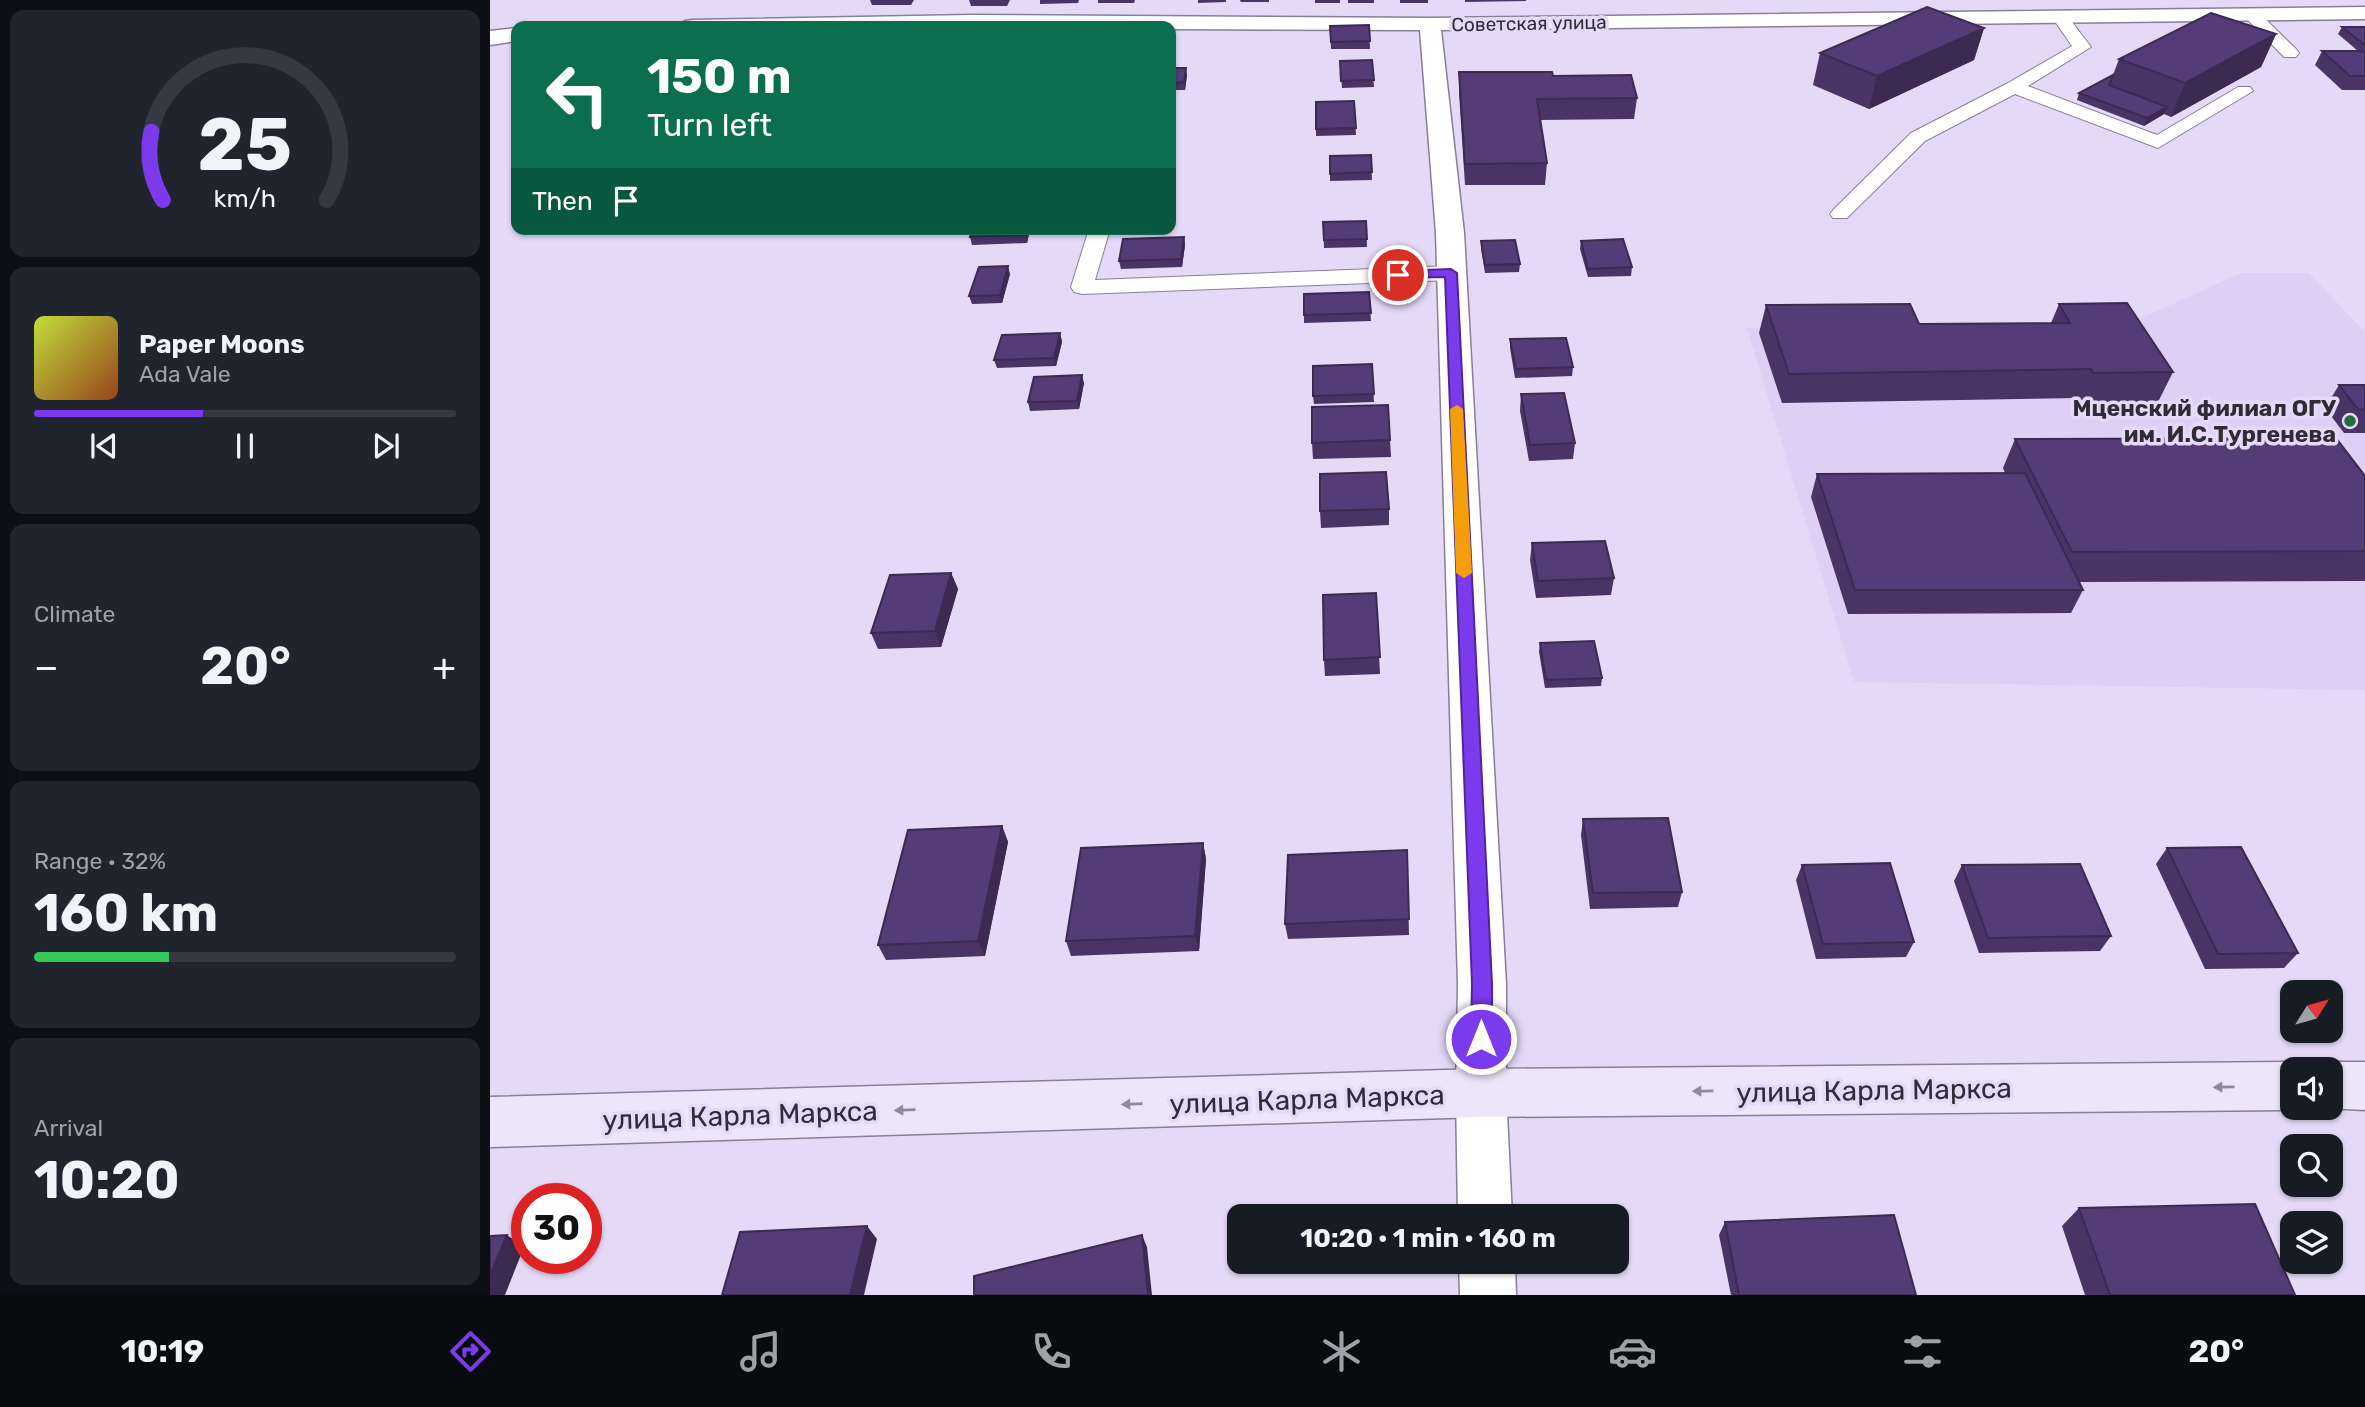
<!DOCTYPE html>
<html lang="en">
<head>
<meta charset="utf-8">
<style>
	:root { --surface:#171b24; --page:#20242c; --text:#f1f3f6; --muted:#9ea1a6; --line:#363941; --accent:#7c3aed }
	body { margin:0; font-family:Rubik,sans-serif; background:var(--page); color:var(--text); height:100vh; display:flex; flex-direction:column; font-size:26px; white-space:nowrap }
	* { box-sizing:border-box; margin:0 }
	p { font-size:23px; color:var(--muted) }
	.icon { flex:none; width:38px; height:38px; fill:none; stroke:currentColor; stroke-width:2; stroke-linecap:round; stroke-linejoin:round }
	.map { position:relative; flex:1; overflow:hidden }
	.panel { display:flex; flex-direction:column; gap:10px; padding:10px; background:#0d0f14; width:490px }
	.panel>* { flex:none }
	.banner { position:absolute; left:21px; top:21px; width:665px; height:214px; border-radius:14px; box-shadow:0 2px 5px #0004; background:#0b6e4f; color:#fff; overflow:hidden }
	.needle { width:46px; rotate:53deg }
	.tools { position:absolute; left:1790px; top:980px; display:grid; gap:14px }
	.tools a { display:grid; place-items:center; width:63px; height:63px; border-radius:14px; background:var(--surface); box-shadow:0 2px 5px #0004; font-size:35px }
	.speed { position:absolute; left:21px; top:1183px; display:flex; gap:14px; font-size:35px; font-weight:700; text-align:center }
	.speed>* { display:grid; place-content:center; width:91px; height:91px; border-radius:50%; background:var(--surface); box-shadow:0 2px 5px #0004; line-height:1 }
	.speed .limit { border:10px solid #d22; background:#fff; color:#111 }
	.pin { position:absolute; display:grid; place-items:center; width:60px; height:60px; color:#fff; margin:-30px; border:4px solid #fff; border-radius:50%; box-shadow:0 2px 7px #0007 }
	.me { position:absolute; width:77px; margin:-38px; rotate:0deg; stroke-linejoin:round; filter:drop-shadow(0 0 5px #0008) }
	.turn { display:flex; align-items:center; gap:24px; height:147px; padding:0 21px; font-size:32px }
	.turn .icon { width:91px; height:91px; stroke-width:2.5 }
	.turn b { display:block; font-size:49px; line-height:60px }
	.then { display:flex; align-items:center; height:66px; padding:0 21px; background:#0003; gap:14px; font-size:26px }
	.big { font-size:52px; font-weight:700; line-height:1.1 }
	.panel .card { flex:1; display:flex; flex-direction:column; justify-content:center; gap:10px; min-width:0; padding:0 24px; border-radius:14px; background:var(--page) }
	.panel .dial { align-items:center; gap:0 }
	.dial svg { height:182px; overflow:visible; fill:none; stroke:var(--line); stroke-width:7; stroke-linecap:round; text-anchor:middle }
	.dial text { fill:var(--text); stroke:none }
	.song { display:flex; align-items:center; gap:21px }
	.cover { width:84px; height:84px; border-radius:10px; background:linear-gradient(135deg,hsl(70 70% 55%),hsl(20 70% 35%)) }
	.played { height:7px; border-radius:4px; background:linear-gradient(90deg,var(--accent) 40%,var(--line) 40%) }
	.keys { display:flex; justify-content:space-around; direction:ltr }
	.heat { display:flex; justify-content:space-between; align-items:center; font-size:38px; direction:ltr }
	.charge { height:10px; border-radius:5px; background:linear-gradient(90deg,#34c759 32%,var(--line) 0) }
	.trip { position:absolute; left:737px; top:1204px; width:402px; height:70px; border-radius:14px; background:var(--surface); box-shadow:0 2px 5px #0004; font-weight:700; line-height:70px; text-align:center }
	.dock { display:flex; height:112px; justify-content:space-around; align-items:center; background:#090b0e; color:var(--muted) }
	.dock .icon { width:49px; height:49px }
	.dock .selected { color:var(--accent) }
	.dock b { font-size:32px; color:var(--text) }
	main { display:flex; flex:1; min-height:0 }
	.map>svg:first-child { display:block }
	.built { fill:#ddd0f4 }
	.lines { fill:none; stroke-linecap:round; stroke-linejoin:round }
	.service-casing { stroke:#887e98; stroke-width:2 }
	.minor-casing { stroke:#887e98; stroke-width:3 }
	.secondary-casing { stroke:#887e98; stroke-width:3 }
	.service { fill:#fff; fill-rule:evenodd }
	.minor { fill:#fff; fill-rule:evenodd }
	.secondary { fill:#ede5f9; fill-rule:evenodd }
	.wall { fill:#493465 }
	.shaded-wall { fill:#3c2a53 }
	.building { fill:#553c76; stroke:#3c2a53; stroke-width:2 }
	.oneway { fill:#8e8898 }
	.route { fill:#7c3aed; stroke:#51269a; stroke-width:2 }
	.slow { fill:#f59e0b }
	.poi-dot { fill:#226f3e; stroke:#e4daf7; stroke-width:2.5 }
	.labels { text-anchor:middle; stroke-width:7; stroke-linejoin:round; paint-order:stroke }
	.far-street-label { font-size:19px; fill:#302c37; stroke:#e4daf7 }
	.poi-label { font-size:23px; font-weight:bold; fill:#302c37; stroke:#e4daf7; text-anchor:end }
	.near-street-label { font-size:28px; fill:#302c37; stroke:#e4daf7 }
</style>
</head>
<body>
<main>
<section class="panel">
<div class="card dial"><svg viewBox="0 0 100 80">
<path d="M14 69A42 42 0 1 1 86 69"/>
<path d="M14 69A42 42 0 0 1 9 39" stroke="#7c3aed"/>
<text x="50" y="56" font-size="32" font-weight="700">25</text>
<text x="50" y="72" font-size="11">km/h</text>
</svg></div>
<div class="card">
<div class="song"><i class="cover"></i><div><b>Paper Moons</b><p>Ada Vale</p></div></div>
<div class="played"></div>
<div class="keys"><svg class="icon" aria-label="previous" viewBox="0 0 24 24"><path d="M18 5L8 12l10 7zM5 5v14"/></svg><svg class="icon" aria-label="pause" viewBox="0 0 24 24"><path d="M8 5v14M16 5v14"/></svg><svg class="icon" aria-label="next" viewBox="0 0 24 24"><path d="M6 5l10 7-10 7zM19 5v14"/></svg></div>
</div>
<div class="card"><p>Climate</p>
<div class="heat"><a>−</a><b class="big">20°</b><a>+</a></div>
</div>
<div class="card"><p>Range · 32%</p><b class="big">160 km</b><div class="charge"></div></div>
<div class="card"><p>Arrival</p><b class="big">10:20</b></div>
</section>
<div class="map">
<svg width="1875" height="1295" viewBox="0 0 1875 1295">
	<rect width="100%" height="100%" fill="#e4daf7"/>
	<path class="built" d="M1751 273H1819L1875 332V690L1364 682 1257 328H1629Z"/>
	<g class="lines">
		<defs>
			<path id="service" d="M1761 9 1767 11 1806 49 1809 53 1806 57H1794L1755 17 1753 14Z
				M1570 12 1576 14 1601 47 1538 86 1667 135 1748 87H1760L1763 91 1668 148 1525 94 1435 141 1357 218H1343L1340 214 1343 210 1421 133 1518 83 1582 46 1562 17Z
				M599 229H620L605 280 961 266 969 268 972 273 969 278 961 280 592 294 584 292 581 287Z"/>
			<path id="minor" d="M1875 7V19L951 30 974 233 1016 984V1093L1022 1216H968L966 1093 968 984 946 233 930 30 681 29V26H192L195 21 203 20 481 15 942 18Z
				M26 28V41L0 45V31Z
				M969 1262H1025L1026 1295H970Z"/>
			<path id="secondary" d="M1802 1062 1820 1069H1802V1108H1808L1802 1110 991 1117 0 1147V1097L991 1069Z
				M1841 1062H1875V1110L1835 1108H1841V1069H1823Z"/>
		</defs>
		<use href="#service" class="service-casing"/>
		<use href="#minor" class="minor-casing"/>
		<use href="#secondary" class="secondary-casing"/>
		<use href="#service" class="service"/>
		<use href="#minor" class="minor"/>
		<use href="#secondary" class="secondary"/>
	</g>
	<path class="wall" d="M380 0H424L421 5H382Z
		M479 0H520L517 6H481Z
		M550 0H589L588 3 550 4Z
		M608 0H645L644 3H608Z
		M708 0H736V2L708 3Z
		M750 0H779V2H751Z
		M825 0H850V3H825Z
		M858 0H884V3H858Z
		M910 0H938V3H910Z
		M975 0H1036V1L975 2Z
		M879 25 880 49H841L840 26Z
		M1852 27H1875V52H1873L1875 53V90H1852L1825 65 1832 51H1868L1848 34Z
		M1494 28 1484 60 1379 109 1323 85 1330 53Z
		M1786 34 1771 67 1681 117 1674 114 1654 126 1587 100 1589 93 1623 75 1629 59Z
		M882 60 884 87 852 88 850 61Z
		M681 68 697 75 695 90H681Z
		M969 72 1063 76 1147 98 1144 119 1050 120 1057 163 1055 185H975L969 93Z
		M864 101 866 135 826 136V102Z
		M881 155 882 180 840 181V156Z
		M876 221 877 247 834 248 833 222Z
		M482 229H540L537 243 482 245 480 237Z
		M694 237 695 245 692 267 631 269 629 261Z
		M991 241 1030 264 1029 272 995 273 991 249Z
		M1091 241 1142 267 1141 276 1098 277 1090 249Z
		M520 274 512 303 482 304 479 296Z
		M879 292 881 321 814 323V315Z
		M1569 304 1683 372 1668 402H1590L1589 398 1292 403 1269 333 1276 305 1429 324 1561 323Z
		M570 333 572 342 566 366 507 368 504 360Z
		M1020 339 1083 367 1082 376 1025 378 1020 348Z
		M882 364 884 402 824 404 823 396Z
		M594 383 589 409 540 411 538 402Z
		M1849 385H1875V433H1854L1835 408Z
		M1031 394 1085 443 1083 459 1039 461 1030 411Z
		M1525 439 1875 476V581L1589 582 1593 590 1581 613 1358 614 1321 497 1327 474 1515 473 1513 468Z
		M900 440 901 457 823 459 822 443Z
		M899 509V525L831 528 830 511Z
		M1042 543 1124 578 1121 595 1046 598 1040 560Z
		M461 573 468 589 451 647 388 649 381 633Z
		M886 593 890 674 835 676 834 660Z
		M1050 643 1112 678 1111 686 1055 688 1049 652Z
		M1093 819 1192 892 1188 907 1100 909 1091 835Z
		M512 826 518 842 495 956 396 960 388 945Z
		M713 843 716 859 709 951 581 956 576 941Z
		M1677 848 1808 953 1794 968 1715 969 1666 864Z
		M917 850 919 935 798 939 795 924Z
		M1312 865 1424 942 1416 957 1326 959 1306 880Z
		M1472 865 1621 936 1610 951 1489 953 1464 881Z
		M1589 1208 1805 1295H1595L1572 1226Z
		M1235 1222 1426 1295H1241L1229 1235Z"/>
	<path class="shaded-wall" d="M1494 28 1484 60 1379 109 1387 76Z
		M1786 34 1771 67 1681 117 1695 83Z
		M696 68 697 75 695 90 694 82Z
		M1677 107 1674 114 1654 126 1657 118Z
		M536 229H540L537 243 535 235Z
		M694 237 695 245 692 267 691 259Z
		M518 266 520 274 512 303 510 295Z
		M570 333 572 342 566 366 564 358Z
		M592 375 594 383 589 409 587 401Z
		M461 573 468 589 451 647 445 631Z
		M512 826 518 842 495 956 488 941Z
		M713 843 716 859 709 951 705 936Z
		M377 1226 387 1239 374 1295H360Z
		M17 1235 34 1247 15 1295H0V1275Z
		M652 1235 657 1247 662 1295H658Z"/>
	<path class="building" d="M1437 7 1494 28 1387 76 1330 53Z
		M1721 13 1786 34 1695 83 1629 59Z
		M274 24H326L324 26H272Z
		M879 25 880 41 841 42 840 26Z
		M1852 27H1875V44H1873Z
		M1832 51H1872L1875 53V76H1860Z
		M882 60 884 80 851 81 850 61Z
		M681 68H696L694 82 681 83Z
		M969 72H1062L1063 76 1141 75 1147 98 1047 99 1057 163 975 164Z
		M1623 75 1619 85 1677 107 1657 118 1589 93Z
		M864 101 866 128 826 129V102Z
		M881 155 882 172 840 174V156Z
		M876 221 877 239 834 240 833 222Z
		M482 229H536L535 235 480 237Z
		M694 237 691 259 629 261 633 239Z
		M1133 239 1142 267 1098 269 1091 241Z
		M1025 240 1030 264 995 265 991 241Z
		M518 266 510 295 479 296 489 267Z
		M879 292 881 313 814 315V294Z
		M1637 303 1683 372 1603 373 1601 369 1299 374 1276 305 1420 304 1429 324 1580 323 1569 304Z
		M570 333 564 358 504 360 512 335Z
		M1076 338 1083 367 1026 369 1020 339Z
		M882 364 884 394 823 396V366Z
		M592 375 587 401 538 402 544 377Z
		M1849 385H1875V410L1868 409Z
		M1074 393 1085 443 1040 445 1031 394Z
		M898 405 900 440 822 443V407Z
		M1846 438 1875 476V551L1582 552 1525 439Z
		M896 472 899 509 830 511V474Z
		M1535 473 1593 590H1365L1327 474Z
		M1115 541 1124 578 1048 581 1042 543Z
		M461 573 445 631 381 633 400 575Z
		M886 593 890 657 834 660 833 595Z
		M1104 641 1112 678 1056 680 1050 643Z
		M1178 818 1192 892 1103 893 1093 819Z
		M512 826 488 941 388 945 418 830Z
		M713 843 705 936 576 941 591 848Z
		M1751 847 1808 953 1728 954 1677 848Z
		M917 850 919 919 795 924 798 855Z
		M1400 863 1424 942 1333 944 1312 865Z
		M1590 864 1621 936 1498 938 1472 865Z
		M1765 1204 1805 1295H1620L1589 1208Z
		M1404 1215 1426 1295H1249L1235 1222Z
		M377 1226 360 1295H232L250 1232Z
		M17 1235 0 1275V1236Z
		M652 1235 658 1295H484V1276Z"/>
	<defs><path id="oneway-solid" d="M-6-.8H1V-3.2L6.5 0L1 3.2V.8H-6Z" transform="scale(1.75)"/></defs>
	<g class="oneway">
		<use href="#oneway-solid" transform="translate(1734 1087) rotate(179)"/>
		<use href="#oneway-solid" transform="translate(1213 1091) rotate(179)"/>
		<use href="#oneway-solid" transform="translate(642 1104) rotate(178)"/>
		<use href="#oneway-solid" transform="translate(415 1110) rotate(178)"/>
	</g>
	<path class="route" d="M961 269 967 273 1002 984V1039L999 1045 991 1048 984 1045 981 1039 982 984 955 277 908 278 902 275 908 271Z"/>
	<path class="slow" d="M967 405 973 409 982 573 974 578 966 573 960 409Z"/>
	<circle class="poi-dot" cx="1860" cy="421" r="7"/>
	<g class="labels">
		<g class="far-street-label">
			<text transform="translate(1039 23) rotate(-1)" y="7">Советская улица</text>
		</g>
		<g class="poi-label">
			<text x="1846" y="416">Мценский филиал ОГУ<tspan x="1846" dy="26">им. И.С.Тургенева</tspan></text>
		</g>
		<g class="near-street-label">
			<text transform="translate(1384 1090) rotate(-1)" y="10">улица Карла Маркса</text>
			<text transform="translate(817 1099) rotate(-2)" y="10">улица Карла Маркса</text>
			<text transform="translate(250 1115) rotate(-2)" y="10">улица Карла Маркса</text>
		</g>
	</g>
</svg>
<div class="tools">
<a><svg class="needle" viewBox="-14 -14 28 28"><path d="M0-13l5 13h-10z" fill="#e53935"/><path d="M0 13l5-13h-10z" fill="#9ea1a6"/></svg></a>
<a><svg class="icon" aria-label="sound" viewBox="0 0 24 24"><path d="M4 9h4l5-4v14l-5-4H4zM17 9q2 3 0 6"/></svg></a>
<a><svg class="icon" aria-label="search" viewBox="0 0 24 24"><circle cx="10" cy="10" r="6"/><path d="M15 15l6 6"/></svg></a>
<a><svg class="icon" aria-label="layers" viewBox="0 0 24 24"><path d="M12 4l9 5-9 5-9-5zM3 14l9 5 9-5"/></svg></a>
</div>
<div class="speed"><div class="limit">30</div></div>
<div class="pin" style="left:908px;top:275px;background:#d93025"><svg class="icon" aria-label="arrive" viewBox="0 0 24 24"><path d="M6 21V4h12l-3 4 3 4H6"/></svg></div>
<svg class="me" style="left:991px;top:1039px" viewBox="-20 -20 40 40"><circle r="17" fill="#7c3aed" stroke="#fff" stroke-width="3"/><path d="M0-11L8 9 0 5-8 9z" fill="#fff"/></svg>
<div class="trip">10:20 · 1 min · 160 m</div>
<div class="banner">
<div class="turn"><svg class="icon" aria-label="left" viewBox="0 0 24 24"><path d="M17 20v-9H6M10 6l-5 5 5 5"/></svg><div><b>150 m</b>Turn left</div></div>
<div class="then">Then<svg class="icon" aria-label="arrive" viewBox="0 0 24 24"><path d="M6 21V4h12l-3 4 3 4H6"/></svg></div>
</div>
</div>
</main>
<nav class="dock">
<b>10:19</b>
<svg class="icon selected" aria-label="directions" viewBox="0 0 24 24"><path d="M12 3l9 9-9 9-9-9zM9 14v-3h6M13 9l2 2-2 2"/></svg>
<svg class="icon" aria-label="music" viewBox="0 0 24 24"><path d="M9 18V5l10-2v13"/><circle cx="6" cy="18" r="3"/><circle cx="16" cy="16" r="3"/></svg>
<svg class="icon" aria-label="phone" viewBox="0 0 24 24"><path d="M5 4h4l2 5-3 2q2 4 5 5l2-3 5 2v4C11 20 4 13 5 4z"/></svg>
<svg class="icon" aria-label="climate" viewBox="0 0 24 24"><path d="M12 3v18M4 7l16 10M4 17L20 7"/></svg>
<svg class="icon" aria-label="car" viewBox="0 0 24 24"><path d="M5 17H2v-5l4-1 3-4h7l3 4 3 1v5h-3M9 17h6M6 11h13"/><circle cx="7" cy="17" r="2"/><circle cx="17" cy="17" r="2"/></svg>
<svg class="icon" aria-label="filters" viewBox="0 0 24 24"><path d="M4 7h16M4 17h16"/><circle cx="9" cy="7" r="2"/><circle cx="15" cy="17" r="2"/></svg>
<b>20°</b>
</nav>
</body>
</html>
